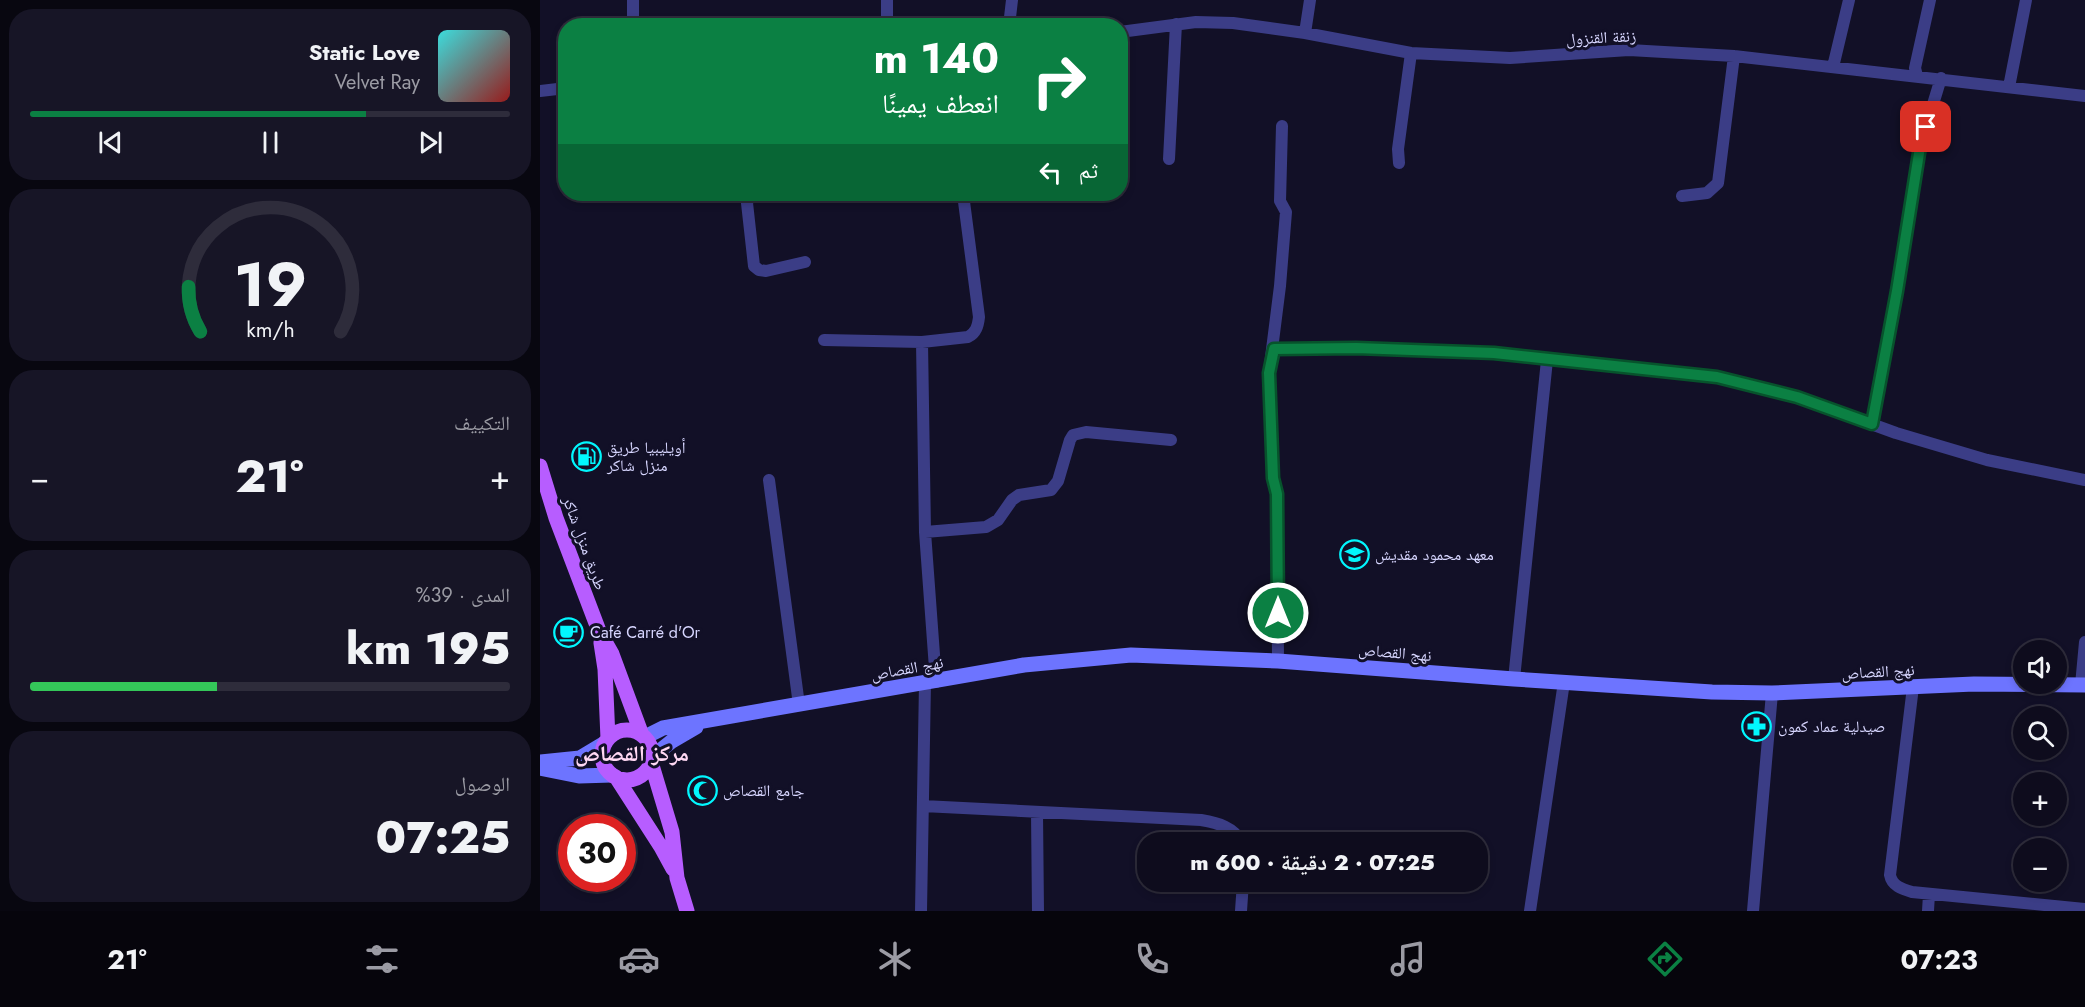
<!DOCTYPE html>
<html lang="ar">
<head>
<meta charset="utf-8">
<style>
	:root { --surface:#0e0c1d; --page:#171526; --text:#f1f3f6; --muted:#9b9ba4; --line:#2e2c3b; --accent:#0b8043 }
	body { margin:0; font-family:Jost,"Noto Naskh Arabic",sans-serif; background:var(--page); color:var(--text); direction:rtl; height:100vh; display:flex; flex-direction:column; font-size:22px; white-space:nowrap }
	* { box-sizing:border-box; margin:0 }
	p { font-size:20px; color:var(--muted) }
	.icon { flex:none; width:33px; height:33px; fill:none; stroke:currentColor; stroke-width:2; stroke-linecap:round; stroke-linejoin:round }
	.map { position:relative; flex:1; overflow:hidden; direction:ltr }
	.details { display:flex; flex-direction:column; gap:9px; padding:9px; background:#080710; width:540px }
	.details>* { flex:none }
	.top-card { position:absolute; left:18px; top:18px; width:570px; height:183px; border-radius:24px; box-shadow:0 3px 9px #0003,0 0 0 2px var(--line); direction:rtl; background:#0b8043; color:#fff; overflow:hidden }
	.buttons { position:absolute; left:1473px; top:640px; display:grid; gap:12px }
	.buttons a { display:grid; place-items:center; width:54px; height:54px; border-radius:50%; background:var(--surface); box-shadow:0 3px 9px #0003,0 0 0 2px var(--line); font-size:30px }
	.speed { position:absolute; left:18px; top:814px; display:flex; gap:12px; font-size:30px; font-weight:700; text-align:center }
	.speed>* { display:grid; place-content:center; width:78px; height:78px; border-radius:50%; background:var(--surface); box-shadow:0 3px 9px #0003,0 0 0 2px var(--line); line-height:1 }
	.speed .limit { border:9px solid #d22; background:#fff; color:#111 }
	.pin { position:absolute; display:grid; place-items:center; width:51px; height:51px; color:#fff; margin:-26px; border-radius:12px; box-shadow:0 3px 9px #0006 }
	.me { position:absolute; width:66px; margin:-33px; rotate:0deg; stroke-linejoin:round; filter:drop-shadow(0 0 4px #0008) }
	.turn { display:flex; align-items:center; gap:21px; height:126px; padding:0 30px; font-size:27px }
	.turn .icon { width:78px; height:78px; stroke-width:2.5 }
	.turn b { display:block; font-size:42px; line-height:51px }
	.then { display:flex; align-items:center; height:57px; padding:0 30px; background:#0003; gap:12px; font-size:22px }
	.big { font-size:45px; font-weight:800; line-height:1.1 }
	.details .card { flex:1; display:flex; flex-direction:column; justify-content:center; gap:9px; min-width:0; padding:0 21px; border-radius:24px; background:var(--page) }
	.details .dial { align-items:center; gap:0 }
	.dial svg { height:156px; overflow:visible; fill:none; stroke:var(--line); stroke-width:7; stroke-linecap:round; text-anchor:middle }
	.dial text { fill:var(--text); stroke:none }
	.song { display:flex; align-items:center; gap:18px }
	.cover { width:72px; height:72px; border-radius:9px; background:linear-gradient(135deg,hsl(180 70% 55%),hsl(0 70% 35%)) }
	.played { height:6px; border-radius:3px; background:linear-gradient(90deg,var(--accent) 70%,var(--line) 70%) }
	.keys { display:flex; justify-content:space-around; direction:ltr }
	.heat { display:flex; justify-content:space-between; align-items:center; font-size:33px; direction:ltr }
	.charge { height:9px; border-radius:4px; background:linear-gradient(90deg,#34c759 39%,var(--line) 0) }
	.trip { position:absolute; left:597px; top:832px; width:351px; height:60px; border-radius:24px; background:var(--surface); box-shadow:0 3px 9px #0003,0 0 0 2px var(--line); font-weight:800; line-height:60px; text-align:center; direction:rtl }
	.dock { display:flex; height:96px; justify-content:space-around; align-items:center; background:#06050c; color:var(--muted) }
	.dock .icon { width:42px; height:42px }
	.dock .on { color:var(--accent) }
	.dock b { font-size:27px; color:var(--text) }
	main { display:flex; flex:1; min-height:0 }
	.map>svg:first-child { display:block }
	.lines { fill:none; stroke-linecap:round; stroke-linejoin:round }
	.street { stroke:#3b3d86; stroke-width:12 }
	.secondary { stroke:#6d74ff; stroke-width:15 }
	.primary { stroke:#b75dff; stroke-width:15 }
	.route-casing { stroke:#07532c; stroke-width:15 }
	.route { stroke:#0b8043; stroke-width:10 }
	.labels { text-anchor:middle; stroke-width:6; stroke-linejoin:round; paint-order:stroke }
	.street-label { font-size:16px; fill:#d7d6ff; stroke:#121027 }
	.poi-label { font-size:16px; fill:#d7d6ff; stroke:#121027; text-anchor:start }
	.district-label { font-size:22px; font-weight:bold; fill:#ffd8f3; stroke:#121027 }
</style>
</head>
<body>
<main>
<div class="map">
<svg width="1545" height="911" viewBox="0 0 1545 911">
	<rect width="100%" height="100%" fill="#121027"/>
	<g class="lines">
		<path class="street" d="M93 0V26
			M347 26V0
			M469 26 472 0
			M580 32 656 22 693 23 765 33 871 53 970 58 1089 50 1194 56 1545 96
			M765 33 770 0
			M1293 67 1309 0
			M1377 76 1375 68 1390 0
			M1469 87 1486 0
			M0 91 26 88
			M629 159 636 24
			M859 163 858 149 871 53
			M214 194 210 195 207 203 214 266 219 270 226 271 265 262
			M1142 196 1167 193 1178 183 1194 56
			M284 340 382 342 428 337C436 333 438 326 439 317L423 194
			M382 342 385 532 396 682
			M734 349 816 348 954 353 1177 377 1257 397 1356 433 1447 460 1545 480
			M1332 424 1357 291 1380 147 1401 78
			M229 480 259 705
			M385 532 446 527 458 520 472 500 479 495 511 490 518 481 530 440 533 435 546 432 631 440
			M738 661 737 494 733 478 729 373 740 286 746 212 740 201 742 126
			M974 679 1007 360
			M1541 685 1545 642
			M1373 687 1350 875C1352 886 1362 889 1372 892L1545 909
			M383 806 661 820C678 823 694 827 702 843
			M497 813 498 911
			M381 911 385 683
			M701 911 703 882
			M990 911 1024 682
			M1213 911 1232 693
			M1388 911 1389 894"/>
		<path class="secondary" d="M105 737 123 728 484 665 591 655 738 661 974 679 1172 692 1232 693 1434 684 1545 685
			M112 757 132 741 156 727
			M0 762 40 758 65 743
			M0 768 39 776 72 775"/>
		<path class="primary" d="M0 466 16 518 59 631 72 654 102 735
			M61 643 65 669 68 739
			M62 755a25 25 0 1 1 50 0a25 25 0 1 1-50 0Z
			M111 762 132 832 137 878 147 911
			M76 777 121 847 133 869"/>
	</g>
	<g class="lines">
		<defs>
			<path id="route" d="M738 613 737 494 733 478 729 373 734 349 816 348 954 353 1177 377 1257 397 1332 424 1357 291 1380 147 1386 127"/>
		</defs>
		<use href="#route" class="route-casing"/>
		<use href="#route" class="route"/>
	</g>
	<defs>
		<symbol id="fuel-ring" viewBox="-11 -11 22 22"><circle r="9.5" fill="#121027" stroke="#02f7fe" stroke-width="1.5"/><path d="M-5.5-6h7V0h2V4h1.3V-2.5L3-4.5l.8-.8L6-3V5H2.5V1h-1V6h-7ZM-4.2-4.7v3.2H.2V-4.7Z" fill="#02f7fe"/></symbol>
		<symbol id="school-ring" viewBox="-11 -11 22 22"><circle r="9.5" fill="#121027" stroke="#02f7fe" stroke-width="1.5"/><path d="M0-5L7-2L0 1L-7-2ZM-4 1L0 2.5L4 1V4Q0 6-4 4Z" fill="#02f7fe"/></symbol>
		<symbol id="cafe-ring" viewBox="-11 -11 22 22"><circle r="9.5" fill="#121027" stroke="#02f7fe" stroke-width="1.5"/><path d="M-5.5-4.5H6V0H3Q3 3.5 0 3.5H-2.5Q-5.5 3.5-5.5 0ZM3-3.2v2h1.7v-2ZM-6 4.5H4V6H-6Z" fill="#02f7fe"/></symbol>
		<symbol id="pharmacy-ring" viewBox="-11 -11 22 22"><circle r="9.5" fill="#121027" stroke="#02f7fe" stroke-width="1.5"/><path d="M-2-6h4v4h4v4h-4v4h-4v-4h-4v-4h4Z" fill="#02f7fe"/></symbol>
		<symbol id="mosque-ring" viewBox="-11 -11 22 22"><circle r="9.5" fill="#121027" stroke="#02f7fe" stroke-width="1.5"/><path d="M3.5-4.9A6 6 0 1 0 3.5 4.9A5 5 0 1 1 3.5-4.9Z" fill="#02f7fe"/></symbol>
	</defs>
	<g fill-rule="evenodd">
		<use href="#fuel-ring" x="30" y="440" width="33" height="33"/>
		<use href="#school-ring" x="798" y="538" width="33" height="33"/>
		<use href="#cafe-ring" x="12" y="616" width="33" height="33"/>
		<use href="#pharmacy-ring" x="1200" y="710" width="33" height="33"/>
		<use href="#mosque-ring" x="146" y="774" width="33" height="33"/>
	</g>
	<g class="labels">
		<g class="street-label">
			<text transform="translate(1061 37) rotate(-3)" y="6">زنقة القنزول</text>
			<text transform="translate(45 543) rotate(70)" y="6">طريق منزل شاكر</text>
			<text transform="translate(855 652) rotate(5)" y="6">نهج القصاص</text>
			<text transform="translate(367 668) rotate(-10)" y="6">نهج القصاص</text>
			<text transform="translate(1338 671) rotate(-3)" y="6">نهج القصاص</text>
		</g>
		<g class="poi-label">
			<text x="67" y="453">أويليبيا طريق<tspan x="67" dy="18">منزل شاكر</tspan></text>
			<text x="835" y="560">معهد محمود مقديش</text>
			<text x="50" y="638">Café Carré d'Or</text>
			<text x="1238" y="732">صيدلية عماد كمون</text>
			<text x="183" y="796">جامع القصاص</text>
		</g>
		<g class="district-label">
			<text x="92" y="761">مركز القصاص</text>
		</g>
	</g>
</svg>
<div class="buttons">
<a><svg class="icon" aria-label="sound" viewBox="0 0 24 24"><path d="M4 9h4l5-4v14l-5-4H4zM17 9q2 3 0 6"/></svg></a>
<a><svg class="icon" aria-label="search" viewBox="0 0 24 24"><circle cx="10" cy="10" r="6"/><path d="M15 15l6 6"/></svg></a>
<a>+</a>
<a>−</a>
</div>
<div class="speed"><div class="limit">30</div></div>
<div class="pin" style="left:1386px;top:127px;background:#d93025"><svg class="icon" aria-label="arrive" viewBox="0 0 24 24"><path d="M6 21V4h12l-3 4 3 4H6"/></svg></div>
<svg class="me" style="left:738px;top:613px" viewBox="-20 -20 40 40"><circle r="17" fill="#0b8043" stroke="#fff" stroke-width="3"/><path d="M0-11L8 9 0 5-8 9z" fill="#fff"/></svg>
<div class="trip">07:25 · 2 دقيقة · 600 m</div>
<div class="top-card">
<div class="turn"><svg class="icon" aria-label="right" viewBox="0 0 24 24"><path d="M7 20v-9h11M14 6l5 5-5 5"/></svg><div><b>140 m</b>انعطف يمينًا</div></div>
<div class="then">ثم<svg class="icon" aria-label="left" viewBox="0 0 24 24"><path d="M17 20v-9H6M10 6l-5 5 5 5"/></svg></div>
</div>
</div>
<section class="details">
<div class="card">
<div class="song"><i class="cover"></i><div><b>Static Love</b><p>Velvet Ray</p></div></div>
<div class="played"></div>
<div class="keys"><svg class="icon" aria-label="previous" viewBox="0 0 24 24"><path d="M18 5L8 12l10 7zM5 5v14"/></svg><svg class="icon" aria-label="pause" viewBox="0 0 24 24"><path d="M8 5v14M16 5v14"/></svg><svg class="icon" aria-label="next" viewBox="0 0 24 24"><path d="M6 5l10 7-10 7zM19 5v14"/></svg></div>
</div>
<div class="card dial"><svg viewBox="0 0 100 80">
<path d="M14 69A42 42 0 1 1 86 69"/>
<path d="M14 69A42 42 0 0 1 8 46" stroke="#0b8043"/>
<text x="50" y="56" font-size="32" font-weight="700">19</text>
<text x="50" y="72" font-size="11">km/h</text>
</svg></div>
<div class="card"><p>التكييف</p>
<div class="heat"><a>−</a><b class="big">21°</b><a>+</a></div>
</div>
<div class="card"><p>المدى · 39%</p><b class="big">195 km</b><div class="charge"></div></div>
<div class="card"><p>الوصول</p><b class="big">07:25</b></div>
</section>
</main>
<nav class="dock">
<b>07:23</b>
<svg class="icon on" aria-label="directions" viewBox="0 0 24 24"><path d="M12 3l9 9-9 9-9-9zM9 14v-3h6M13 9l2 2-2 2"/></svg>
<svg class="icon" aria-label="music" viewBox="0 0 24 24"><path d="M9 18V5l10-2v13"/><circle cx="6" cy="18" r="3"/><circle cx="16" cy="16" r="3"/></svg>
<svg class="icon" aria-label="phone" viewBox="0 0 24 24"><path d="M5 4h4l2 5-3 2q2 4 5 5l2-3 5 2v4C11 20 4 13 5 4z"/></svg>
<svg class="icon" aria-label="climate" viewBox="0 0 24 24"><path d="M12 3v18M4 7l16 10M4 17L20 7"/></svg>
<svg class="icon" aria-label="car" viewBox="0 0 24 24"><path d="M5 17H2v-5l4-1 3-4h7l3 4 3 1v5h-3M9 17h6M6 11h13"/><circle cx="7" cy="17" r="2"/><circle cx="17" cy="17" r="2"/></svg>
<svg class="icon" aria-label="filters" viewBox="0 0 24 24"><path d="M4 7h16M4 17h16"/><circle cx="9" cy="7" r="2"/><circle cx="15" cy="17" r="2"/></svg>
<b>21°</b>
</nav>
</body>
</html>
